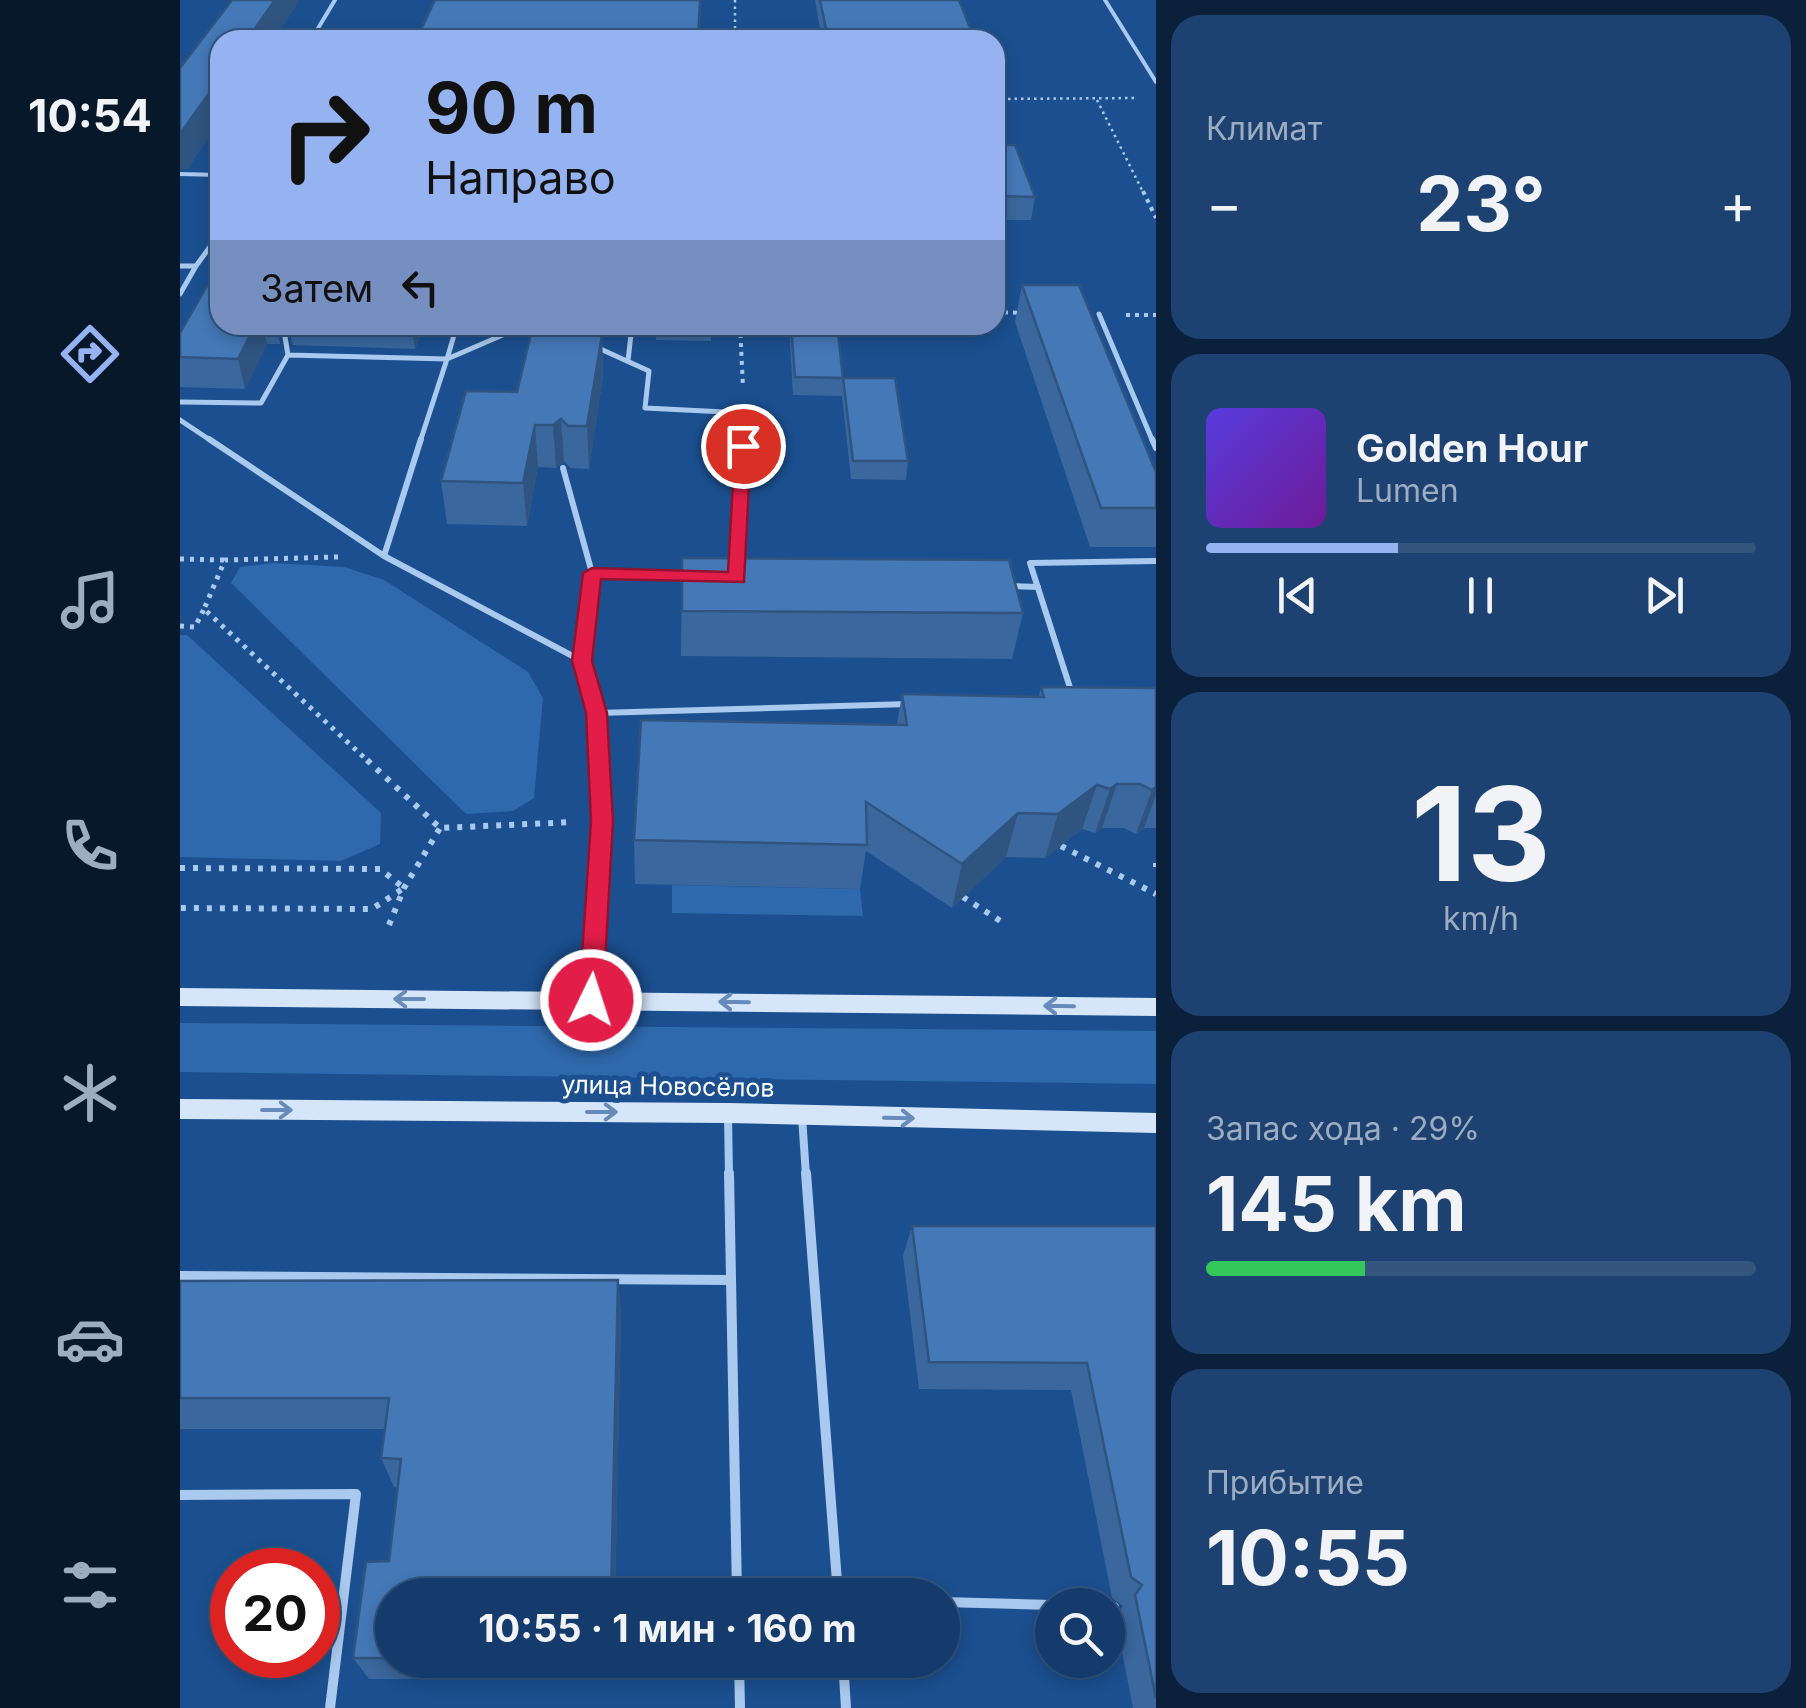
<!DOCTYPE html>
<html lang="ru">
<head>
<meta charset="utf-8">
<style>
	:root { --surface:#143b6b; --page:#1d4271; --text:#f1f3f6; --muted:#9dadc1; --line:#33557e; --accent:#95b2f1 }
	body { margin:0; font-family:Inter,sans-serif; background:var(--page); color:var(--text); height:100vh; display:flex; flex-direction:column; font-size:38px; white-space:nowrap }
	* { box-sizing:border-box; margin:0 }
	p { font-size:32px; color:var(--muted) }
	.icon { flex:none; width:55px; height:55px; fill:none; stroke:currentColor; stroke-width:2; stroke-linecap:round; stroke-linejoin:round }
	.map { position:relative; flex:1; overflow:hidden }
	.sheet { display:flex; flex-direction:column; gap:15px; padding:15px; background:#0b203b; width:650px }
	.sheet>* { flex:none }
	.top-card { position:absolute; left:30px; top:30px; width:795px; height:305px; border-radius:30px; box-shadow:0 5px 15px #0003,0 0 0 2px var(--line); background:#95b2f1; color:#111; overflow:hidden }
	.fabs { position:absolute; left:855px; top:1588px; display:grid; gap:20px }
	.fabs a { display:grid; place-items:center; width:90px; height:90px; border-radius:50%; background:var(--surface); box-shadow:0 5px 15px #0003,0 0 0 2px var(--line); font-size:50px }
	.speed { position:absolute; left:30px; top:1548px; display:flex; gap:20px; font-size:50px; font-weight:700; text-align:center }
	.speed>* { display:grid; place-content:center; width:130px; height:130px; border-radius:50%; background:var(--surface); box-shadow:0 5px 15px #0003,0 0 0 2px var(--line); line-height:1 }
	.speed .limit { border:15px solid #d22; background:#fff; color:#111 }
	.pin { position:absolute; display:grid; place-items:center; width:85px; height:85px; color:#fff; margin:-42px; border:5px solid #fff; border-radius:50%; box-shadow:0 2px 10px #0007 }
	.me { position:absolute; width:110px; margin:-55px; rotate:4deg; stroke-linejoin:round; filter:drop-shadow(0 0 8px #0008) }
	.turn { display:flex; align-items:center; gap:35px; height:210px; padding:0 50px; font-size:45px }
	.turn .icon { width:130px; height:130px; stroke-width:2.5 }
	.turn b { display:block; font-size:70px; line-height:85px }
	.then { display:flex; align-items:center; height:95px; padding:0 50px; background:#0003; gap:20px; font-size:38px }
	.big { font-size:75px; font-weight:700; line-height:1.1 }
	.sheet .widget { flex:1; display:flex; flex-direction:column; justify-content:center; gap:15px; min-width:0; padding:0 35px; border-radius:30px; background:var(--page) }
	.sheet .dial { align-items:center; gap:0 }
	.dial b { font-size:130px; line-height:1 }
	.song { display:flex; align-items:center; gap:30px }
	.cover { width:120px; height:120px; border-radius:15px; background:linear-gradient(135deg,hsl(250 70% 55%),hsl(280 70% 35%)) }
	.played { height:10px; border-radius:5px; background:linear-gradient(90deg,var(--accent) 35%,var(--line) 35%) }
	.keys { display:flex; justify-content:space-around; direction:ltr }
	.heat { display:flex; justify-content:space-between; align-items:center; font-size:55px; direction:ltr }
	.charge { height:15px; border-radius:8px; background:linear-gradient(90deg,#34c759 29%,var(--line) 0) }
	.trip { position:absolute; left:195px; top:1578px; width:585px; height:100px; border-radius:50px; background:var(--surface); box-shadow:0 5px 15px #0003,0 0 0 2px var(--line); font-weight:700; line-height:100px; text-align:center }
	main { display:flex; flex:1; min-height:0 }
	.tab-bar { display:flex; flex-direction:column; width:180px; justify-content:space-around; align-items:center; background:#08182b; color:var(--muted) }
	.tab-bar .icon { width:70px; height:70px }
	.tab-bar .selected { color:var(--accent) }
	.tab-bar b { font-size:45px; color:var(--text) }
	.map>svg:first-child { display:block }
	.green { fill:#2e69ad }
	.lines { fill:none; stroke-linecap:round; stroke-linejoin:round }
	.path-far3 { stroke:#a9c9ee; stroke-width:2.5; stroke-dasharray:2.5 4; stroke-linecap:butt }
	.path-far2 { stroke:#a9c9ee; stroke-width:4; stroke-dasharray:4 5; stroke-linecap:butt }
	.path-far1 { stroke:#a9c9ee; stroke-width:5; stroke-dasharray:4 6; stroke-linecap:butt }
	.path { stroke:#a9c9ee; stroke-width:6; stroke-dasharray:5 8; stroke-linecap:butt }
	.service-far4 { stroke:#a9c9ee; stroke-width:4 }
	.service-far3 { stroke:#a9c9ee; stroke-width:5 }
	.service-far2 { stroke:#a9c9ee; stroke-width:6 }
	.service-far1 { stroke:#a9c9ee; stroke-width:8 }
	.service { stroke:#a9c9ee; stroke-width:10 }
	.secondary { fill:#d6e6fa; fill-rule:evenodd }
	.wall { fill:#3a679d }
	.shaded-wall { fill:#305480 }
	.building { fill:#4478b7; stroke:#305480; stroke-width:2.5 }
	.oneway { stroke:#668bba }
	.route { fill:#e11d48; stroke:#92132f; stroke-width:2.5 }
	.labels { text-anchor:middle; stroke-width:10; stroke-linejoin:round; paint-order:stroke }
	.street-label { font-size:25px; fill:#fff; stroke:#1b4f8f }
</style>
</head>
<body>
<main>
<nav class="tab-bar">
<b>10:54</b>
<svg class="icon selected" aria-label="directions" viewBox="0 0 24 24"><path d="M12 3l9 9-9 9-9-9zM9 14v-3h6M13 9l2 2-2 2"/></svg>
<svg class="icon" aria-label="music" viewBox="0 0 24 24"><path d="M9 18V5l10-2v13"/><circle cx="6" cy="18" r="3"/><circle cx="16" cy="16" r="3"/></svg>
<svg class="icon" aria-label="phone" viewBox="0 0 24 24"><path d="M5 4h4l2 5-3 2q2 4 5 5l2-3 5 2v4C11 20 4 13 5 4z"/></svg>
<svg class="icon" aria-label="climate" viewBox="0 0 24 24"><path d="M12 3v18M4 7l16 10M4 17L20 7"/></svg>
<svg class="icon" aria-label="car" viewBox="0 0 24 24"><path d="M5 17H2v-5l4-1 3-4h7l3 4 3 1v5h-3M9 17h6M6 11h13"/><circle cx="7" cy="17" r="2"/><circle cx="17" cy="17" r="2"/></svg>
<svg class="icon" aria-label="filters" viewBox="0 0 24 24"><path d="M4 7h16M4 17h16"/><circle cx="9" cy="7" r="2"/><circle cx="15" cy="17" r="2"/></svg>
</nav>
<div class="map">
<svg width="976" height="1708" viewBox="0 0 976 1708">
	<rect width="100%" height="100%" fill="#1b4f8f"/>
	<path class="green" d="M94 563 164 567 204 580 348 672 363 698 354 798 333 811 286 814 51 583 60 567Z
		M0 635H7L201 813 200 844 161 861 0 857Z
		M492 885 680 889 683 916 492 913Z
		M0 1023 976 1031V1084L0 1072Z"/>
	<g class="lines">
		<path class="path-far3" d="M555 0V40
			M815 99 958 98
			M917 100 964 194"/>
		<path class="path-far2" d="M963 191 976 218
			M815 312 844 313
			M946 315H976
			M560 325 563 387"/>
		<path class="path-far1" d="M158 557 45 560 24 609 189 762
			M0 559 45 560
			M0 626 15 627 24 609"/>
		<path class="path" d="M187 760 260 828 394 822
			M881 846 976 894
			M976 863V867
			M0 868 200 869 224 888 192 909 0 908
			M783 897 825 924
			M209 925 224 888 260 828"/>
		<path class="service-far4" d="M925 0 976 82
			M131 40 155 0
			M0 174 40 175"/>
		<path class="service-far3" d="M0 266H16L0 294
			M16 266 40 233
			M919 314 973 442
			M358 325 389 337
			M105 337 108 355 267 359 240 442
			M416 347 469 371 465 408 565 413 564 442
			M267 359 346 325
			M267 359 277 325
			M448 361 452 325
			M0 402 81 403 108 355
			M0 420 33 442"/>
		<path class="service-far2" d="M29 439 204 556 402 661
			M972 439 976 448
			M383 468 412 573
			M204 556 241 439
			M558 564 564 439
			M826 586 858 587
			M893 697 850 563 976 561
			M417 713 729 704
			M419 762 417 713 402 661 412 573 512 577"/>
		<path class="service-far1" d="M411 1001 422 821 419 760
			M548 1115 549 1176
			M622 1116 626 1176"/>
		<path class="service" d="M549 1173 557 1595
			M626 1173 658 1595
			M0 1276 550 1280
			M0 1495 176 1494 150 1708
			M762 1602 872 1605
			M928 1607H934
			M559 1660 560 1708
			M663 1660 666 1708"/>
		<path class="secondary" d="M0 988 976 998V1016L0 1006Z
			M0 1099 548 1103 976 1113V1133L548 1123 0 1119Z"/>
	</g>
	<path class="wall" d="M635 0H779L791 30 789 40H642Z
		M815 145 855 197 851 220H815Z
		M842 285 976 472V547H910L835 322Z
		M40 325H244L235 349 113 345 110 334 105 331 100 334V344H87L65 389 0 387V333Z
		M476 325H531V341L476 340Z
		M609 325H657L663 378 728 461 726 480 671 479 662 396 613 395Z
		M422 335 423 376 409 469 390 468 384 461 376 468 358 467 347 526 267 524 261 481 337 392Z
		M502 558 843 613 832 659 501 656Z
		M861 687 976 688V828H964L956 834 944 828H922L915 833 902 829 865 858 826 857 772 908 686 851 680 889 455 884 454 840 717 724 722 694 859 696Z
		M732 1226H976V1708H953L935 1616 943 1606 932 1598 891 1390 739 1389 723 1256Z
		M438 1280 441 1314 435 1595H212V1660H433V1678L189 1679 173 1658 209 1561 218 1488 214 1487 201 1458 205 1429H0V1281Z"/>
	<path class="shaded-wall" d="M95 0H120L94 40H67Z
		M40 78V120L8 169 0 170V134Z
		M75 325H83L87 344 65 389 58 359Z
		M96 325H104L105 331 100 334V344Z
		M231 325H244L235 349Z
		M422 335 423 376 409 469 407 426Z
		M381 419 384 461 376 468 373 425Z
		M355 425 358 467 347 526 343 483Z
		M937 784 922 828 915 833 930 789Z
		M917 785 902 829 865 858 878 814Z
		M976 787V795L964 828 956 834 972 790Z
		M838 813 826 857 772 908 782 864Z
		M438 1280 441 1314 435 1595H431Z"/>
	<path class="building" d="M52 0H95L67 40H40V78L0 134V68Z
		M255 0H520L518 40H236Z
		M640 0H779L791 30 646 29Z
		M815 145H835L855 197 815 196Z
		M842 285H899L976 472V508H921Z
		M27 286H40V325H75L58 359 0 357V333Z
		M611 325H657L663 378 615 377Z
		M351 334 422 335 407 426H388L381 419 373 425H355L343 483 261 481 286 391 337 392Z
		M663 378H715L728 461H673Z
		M502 558 829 560 843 613 502 611Z
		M861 687 976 688V787L972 790 960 784H937L930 789 917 785 878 814 838 813 782 864 686 802 687 845 454 840 461 720 727 725 722 694 864 697Z
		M732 1226H976V1698L955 1595 962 1585 951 1577 907 1363 749 1362Z
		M438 1280 431 1595H212V1658H173L186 1562 209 1561 221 1459 201 1458 209 1398H0V1281Z"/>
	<defs><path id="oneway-shaft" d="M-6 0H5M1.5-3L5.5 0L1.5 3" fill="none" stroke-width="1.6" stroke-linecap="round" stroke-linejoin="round" transform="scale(2.5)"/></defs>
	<g class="oneway">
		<use href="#oneway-shaft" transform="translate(229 999) rotate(-180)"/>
		<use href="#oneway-shaft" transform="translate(554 1002) rotate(-179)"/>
		<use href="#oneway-shaft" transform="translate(879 1006) rotate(-179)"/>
		<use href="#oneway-shaft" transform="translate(97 1110)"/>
		<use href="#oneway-shaft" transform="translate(422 1112)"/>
		<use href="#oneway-shaft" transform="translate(719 1118) rotate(1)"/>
	</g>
	<path class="route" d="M563 441 571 446 564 582 421 579 412 661 427 713 433 821 423 1000 420 1008H402L399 1000 411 821 406 713 392 661 403 573 412 568 548 572 555 446Z"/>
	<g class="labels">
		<g class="street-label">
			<text transform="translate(488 1086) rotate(1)" y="9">улица Новосёлов</text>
		</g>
	</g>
</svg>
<div class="fabs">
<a><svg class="icon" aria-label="search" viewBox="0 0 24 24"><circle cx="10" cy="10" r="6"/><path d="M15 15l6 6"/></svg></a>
</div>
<div class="speed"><div class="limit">20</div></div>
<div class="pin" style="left:563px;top:446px;background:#d93025"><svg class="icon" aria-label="arrive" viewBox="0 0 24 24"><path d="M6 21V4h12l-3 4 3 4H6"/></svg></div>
<svg class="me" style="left:411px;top:1000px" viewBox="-20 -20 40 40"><circle r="17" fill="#e11d48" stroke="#fff" stroke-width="3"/><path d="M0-11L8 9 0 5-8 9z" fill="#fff"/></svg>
<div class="trip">10:55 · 1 мин · 160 m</div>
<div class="top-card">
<div class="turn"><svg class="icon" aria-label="right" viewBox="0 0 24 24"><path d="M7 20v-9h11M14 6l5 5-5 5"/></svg><div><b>90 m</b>Направо</div></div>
<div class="then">Затем<svg class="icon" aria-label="left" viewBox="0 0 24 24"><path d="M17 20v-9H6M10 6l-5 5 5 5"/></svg></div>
</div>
</div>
<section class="sheet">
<div class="widget"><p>Климат</p>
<div class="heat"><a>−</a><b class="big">23°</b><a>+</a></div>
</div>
<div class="widget">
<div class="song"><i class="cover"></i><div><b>Golden Hour</b><p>Lumen</p></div></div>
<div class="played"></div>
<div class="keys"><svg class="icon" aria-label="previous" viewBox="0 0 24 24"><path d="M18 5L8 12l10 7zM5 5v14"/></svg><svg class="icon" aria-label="pause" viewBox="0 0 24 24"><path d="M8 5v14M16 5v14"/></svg><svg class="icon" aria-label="next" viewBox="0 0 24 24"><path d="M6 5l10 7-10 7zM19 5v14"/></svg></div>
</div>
<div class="widget dial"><b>13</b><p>km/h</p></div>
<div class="widget"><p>Запас хода · 29%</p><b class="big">145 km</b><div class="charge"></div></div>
<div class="widget"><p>Прибытие</p><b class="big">10:55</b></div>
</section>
</main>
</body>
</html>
